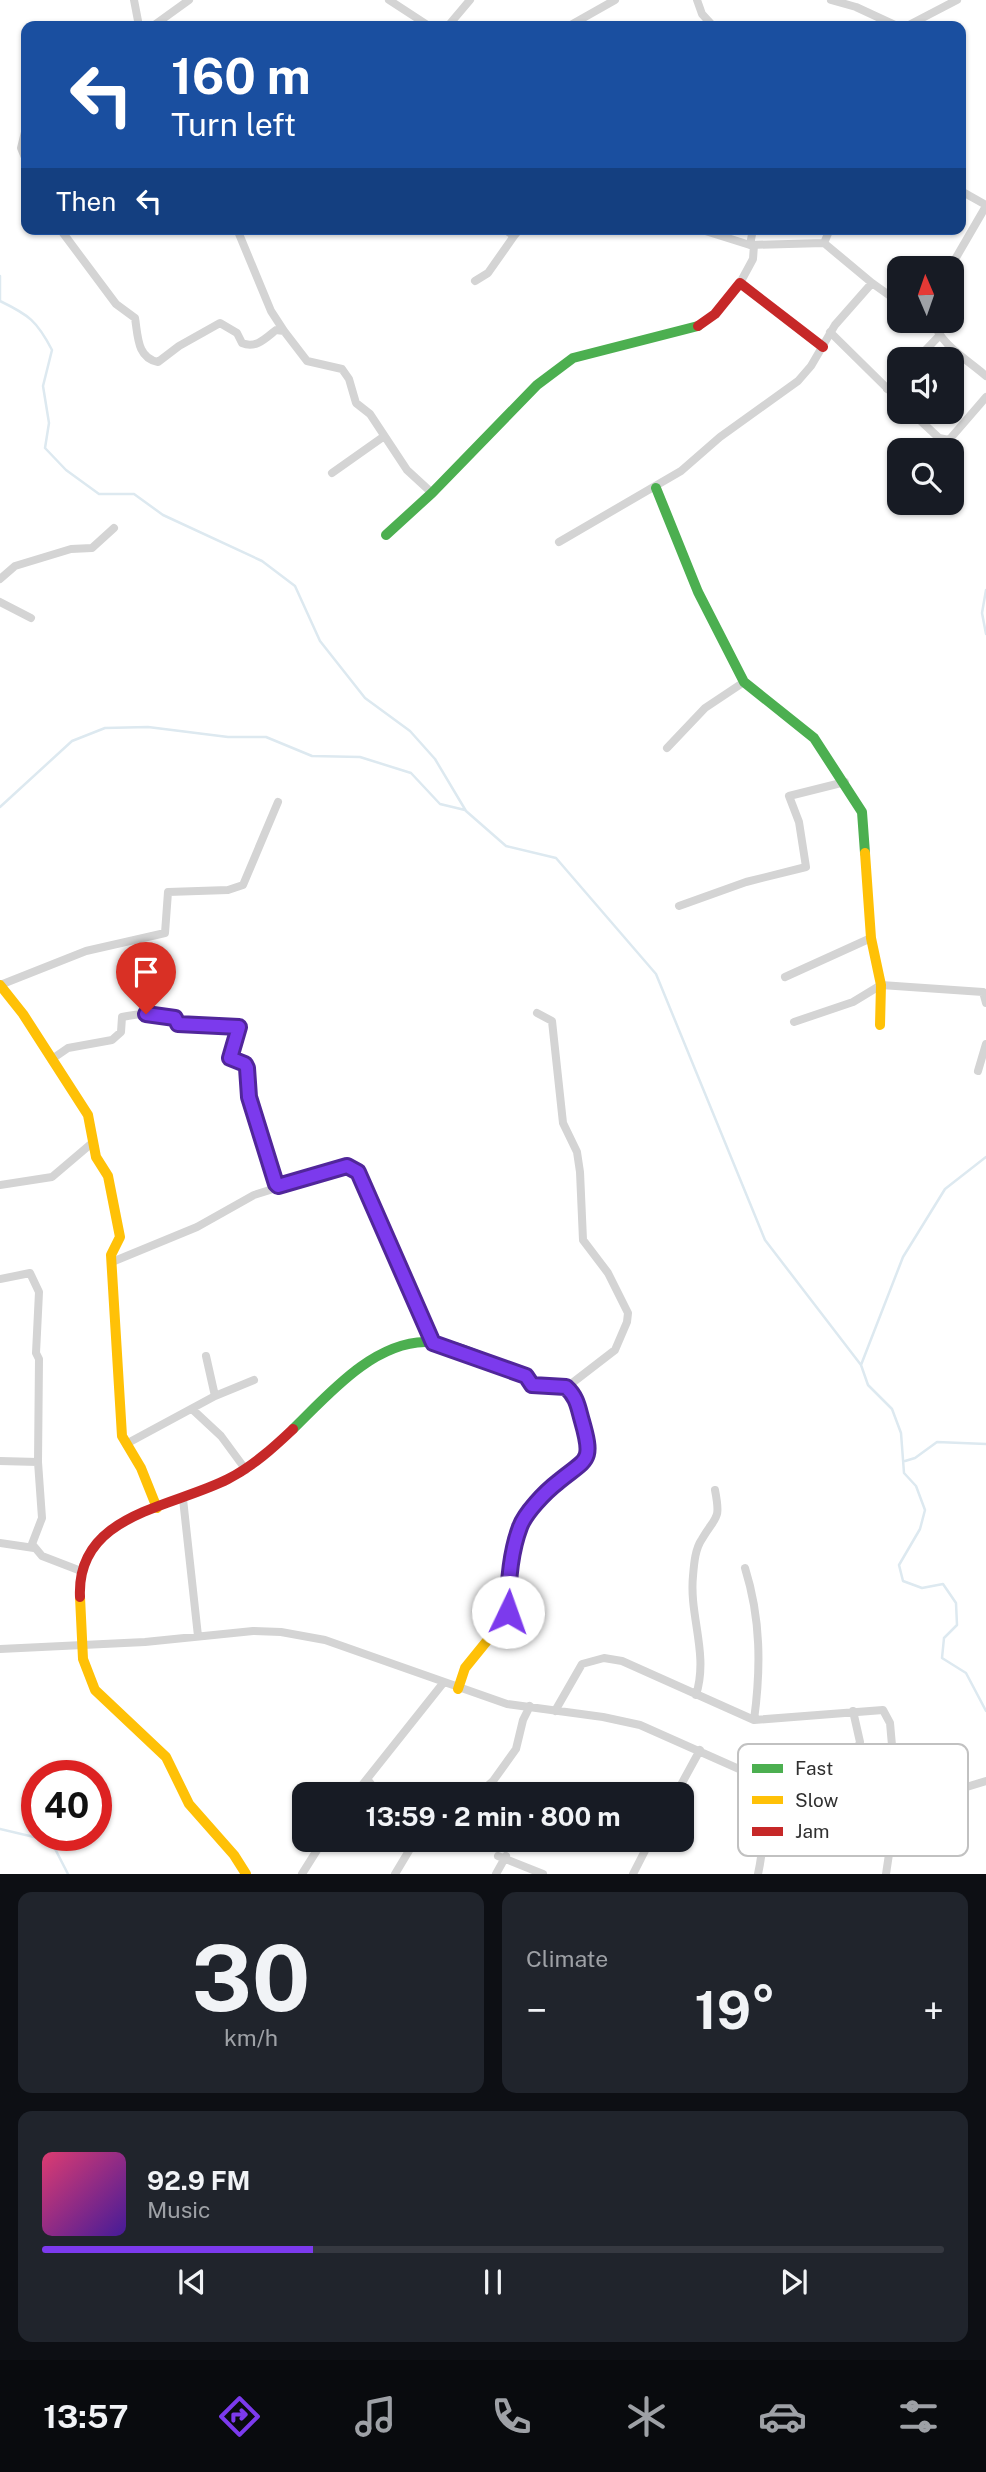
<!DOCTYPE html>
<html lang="en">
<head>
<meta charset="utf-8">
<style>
	:root { --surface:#171b24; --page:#20242c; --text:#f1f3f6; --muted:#9ea1a6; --line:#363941; --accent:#7c3aed }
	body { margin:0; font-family:"Public Sans",sans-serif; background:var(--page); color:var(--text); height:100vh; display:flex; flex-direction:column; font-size:26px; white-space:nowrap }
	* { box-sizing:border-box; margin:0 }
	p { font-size:23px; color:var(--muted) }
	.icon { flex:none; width:38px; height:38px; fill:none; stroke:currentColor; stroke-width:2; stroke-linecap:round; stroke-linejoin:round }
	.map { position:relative; height:1874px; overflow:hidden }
	.side { display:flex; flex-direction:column; gap:18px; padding:18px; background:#0d0f14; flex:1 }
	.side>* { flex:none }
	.banner { position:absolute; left:21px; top:21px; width:945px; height:214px; border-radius:14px; box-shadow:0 2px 5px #0004; background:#1a4fa0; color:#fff; overflow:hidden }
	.needle { width:46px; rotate:358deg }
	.buttons { position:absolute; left:887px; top:256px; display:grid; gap:14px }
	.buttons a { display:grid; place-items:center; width:77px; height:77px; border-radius:14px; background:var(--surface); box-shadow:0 2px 5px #0004; font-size:35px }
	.speed { position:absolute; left:21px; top:1760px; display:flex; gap:14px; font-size:35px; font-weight:700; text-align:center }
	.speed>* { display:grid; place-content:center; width:91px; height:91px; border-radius:50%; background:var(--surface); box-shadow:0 2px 5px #0004; line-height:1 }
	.speed .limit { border:10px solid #d22; background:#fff; color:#111 }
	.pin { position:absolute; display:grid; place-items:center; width:60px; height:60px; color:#fff; margin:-72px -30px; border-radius:50% 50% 50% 0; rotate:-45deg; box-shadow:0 0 7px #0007 }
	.pin .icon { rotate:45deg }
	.me { position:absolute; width:77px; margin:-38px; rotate:3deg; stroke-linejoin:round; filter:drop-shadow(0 0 5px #0008) }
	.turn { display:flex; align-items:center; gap:24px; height:147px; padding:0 35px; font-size:32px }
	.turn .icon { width:91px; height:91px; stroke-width:2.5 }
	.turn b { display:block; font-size:49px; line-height:60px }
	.then { display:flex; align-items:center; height:66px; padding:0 35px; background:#0003; gap:14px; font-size:26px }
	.big { font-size:52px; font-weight:700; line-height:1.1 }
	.side .card { flex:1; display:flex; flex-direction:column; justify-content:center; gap:10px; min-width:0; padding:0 24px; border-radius:14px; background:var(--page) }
	.side .dial { align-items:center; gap:0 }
	.dial b { font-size:91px; line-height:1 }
	.song { display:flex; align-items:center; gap:21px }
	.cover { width:84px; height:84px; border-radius:10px; background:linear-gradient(135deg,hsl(340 70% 55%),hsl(260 70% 35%)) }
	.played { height:7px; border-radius:4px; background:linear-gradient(90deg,var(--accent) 30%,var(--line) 30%) }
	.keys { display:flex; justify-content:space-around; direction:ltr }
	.heat { display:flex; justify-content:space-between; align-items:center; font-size:38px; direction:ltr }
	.side .tiles { flex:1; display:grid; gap:18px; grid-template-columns:1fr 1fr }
	.card:last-child { grid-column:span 2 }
	.trip { position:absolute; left:292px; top:1782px; width:402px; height:70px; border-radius:14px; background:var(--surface); box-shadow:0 2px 5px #0004; font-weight:700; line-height:70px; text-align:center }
	.menu { display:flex; height:112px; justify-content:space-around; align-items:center; background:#090b0e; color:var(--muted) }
	.menu .icon { width:49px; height:49px }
	.menu .active { color:var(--accent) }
	.menu b { font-size:32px; color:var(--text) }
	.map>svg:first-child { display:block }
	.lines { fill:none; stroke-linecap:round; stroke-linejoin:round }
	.stream { stroke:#dde9f0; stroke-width:2.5 }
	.street { stroke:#d4d4d4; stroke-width:8 }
	.fast { stroke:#4caf50; stroke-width:10 }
	.slow { stroke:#ffc107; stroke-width:10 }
	.jam { stroke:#c62828; stroke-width:10 }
	.route-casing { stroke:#51269a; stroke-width:18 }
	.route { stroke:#7c3aed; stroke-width:12 }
	.key { fill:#fff; stroke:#c1c1c1; stroke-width:2 }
	.key-label { font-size:19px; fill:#303030 }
</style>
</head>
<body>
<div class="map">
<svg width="986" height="1874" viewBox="0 0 986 1874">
	<rect width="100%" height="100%" fill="#fff"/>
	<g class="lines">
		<path class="stream" d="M0 276V301C29 315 37 321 52 350L43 386 49 423 45 448 66 470 99 494H134L163 515 262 561 295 586 320 641 365 698 410 731 435 759 466 811 506 846 556 858 656 974 765 1240 861 1365 868 1385 892 1409 901 1433 904 1473 916 1486 925 1510 920 1529 899 1565 903 1581 922 1588 943 1584 956 1603 957 1625 944 1638 942 1658 966 1673 986 1711
			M986 590 982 613 986 634
			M0 807 72 741 105 728 148 727 228 737H266L312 756 360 757 411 773 440 804 465 810
			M861 1365 903 1257 945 1189 986 1157
			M905 1461 915 1458 937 1442 986 1444
			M0 1829 51 1841 68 1874"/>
		<path class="street" d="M134 0 139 26
			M389 0 429 26
			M697 0 702 14 713 26
			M831 0 856 7 897 26
			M153 26 189 0
			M448 26 470 0
			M569 26 615 0
			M907 26 957 0
			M26 106V126
			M26 128 21 148 26 160
			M961 191 986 205
			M60 229 116 304 135 318C138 336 137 358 158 362L179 346 220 323 237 333 242 343C256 349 266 338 276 330L284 331 307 361 342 369 349 379 356 403 370 414 407 470 432 493
			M237 229 271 311 284 331
			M504 229 514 236 520 229
			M699 229 750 245 824 243
			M824 243 872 283
			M824 243 830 229
			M750 245 753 229
			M950 268 986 206
			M475 281 488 273 514 236
			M740 283 753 259 754 245
			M923 320 935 329
			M933 320C939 344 968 360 986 376
			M830 332 900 401
			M917 359 940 335
			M887 389 900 376
			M910 411 939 438 949 440 986 397
			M332 473 383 437
			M559 542 681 471 720 437 798 381 811 366 835 325 872 283 900 303
			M0 579 15 566 71 549 92 548 114 528
			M0 602 31 618
			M667 748 705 708 744 682
			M679 906 746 882 806 867 799 822 789 796 845 782
			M785 977 871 938
			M0 985 86 951 165 933 168 892 228 890 243 885 278 802
			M537 1013 552 1021 563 1123 577 1152 580 1172 583 1240 608 1273 628 1313 627 1322 615 1350 567 1387
			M794 1022 853 1002 881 985 983 992 986 1003
			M52 1059 68 1048 112 1040 121 1032 122 1017C140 1013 157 1012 175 1018L178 1024 239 1027 230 1058 245 1064 247 1068 249 1097 278 1186
			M978 1071 986 1044
			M0 1185 52 1177 92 1143
			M112 1262 197 1227 254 1195 347 1166 358 1172 370 1194 433 1343
			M0 1279 30 1273 39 1292 36 1353 39 1359 38 1462 42 1518 32 1544 42 1556 81 1571
			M206 1356 215 1396 254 1380
			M192 1409 221 1436 246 1470
			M126 1444 215 1396
			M0 1461 38 1462
			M183 1499 198 1636
			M0 1543 34 1548
			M745 1568C761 1619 761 1668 754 1720
			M0 1649 145 1642 253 1631 281 1632 325 1640 507 1704 603 1717 640 1725 766 1781 792 1788 897 1801 924 1800 986 1781
			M696 1695C709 1654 689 1616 693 1576 694 1564 695 1549 702 1539 716 1515 721 1521 715 1490
			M555 1711 582 1664 604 1658 622 1661 754 1720 883 1710 890 1723 897 1801 886 1874
			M853 1711 860 1742 854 1757 857 1772 855 1797
			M857 1772 896 1782
			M367 1779 379 1794
			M355 1794 444 1682
			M463 1794 483 1790 493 1781 516 1749 523 1720 530 1706
			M676 1794 700 1750
			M498 1856 543 1874
			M302 1874 324 1839
			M395 1874 416 1839
			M496 1874 506 1856
			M633 1874 651 1839
			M758 1874C765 1843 764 1813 772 1782"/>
		<path class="fast" d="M656 488 698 592 744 682 814 738 862 812 865 853
			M386 535 432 493 537 385 573 358 698 326
			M293 1429C328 1395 372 1343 425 1342 446 1342 468 1351 487 1359 503 1366 523 1370 532 1385L567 1387 575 1396 588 1442 586 1456 580 1468 557 1482 519 1528 511 1568"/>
		<path class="slow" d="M865 853 871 938 881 985 880 1025
			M0 985 23 1014 88 1115 96 1157 108 1176 120 1237 111 1255 122 1436 141 1468 157 1508
			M80 1597 83 1659 95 1690 166 1757 189 1804 234 1855 246 1874
			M458 1689 465 1668 508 1615 507 1587 511 1568"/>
		<path class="jam" d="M698 326 715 314 740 283 823 347
			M80 1597C76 1514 171 1508 228 1479 253 1466 273 1448 293 1429"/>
	</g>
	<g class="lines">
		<defs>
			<path id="route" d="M146 1014 175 1018 178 1024 239 1027 230 1058 245 1064 247 1068 249 1097 276 1184 278 1186 347 1166 358 1172 433 1343 526 1376 532 1385 566 1387C577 1397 578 1407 582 1421 594 1463 587 1458 558 1482 545 1492 525 1513 520 1527 510 1553 508 1583 508 1612"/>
		</defs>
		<use href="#route" class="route-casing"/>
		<use href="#route" class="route"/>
	</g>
	<rect x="738" y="1744" width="230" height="112" rx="10" class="key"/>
	<rect x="752" y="1764" width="31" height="9" fill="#4caf50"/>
	<rect x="752" y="1796" width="31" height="8" fill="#ffc107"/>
	<rect x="752" y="1827" width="31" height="9" fill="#c62828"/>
	<g class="key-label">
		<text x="795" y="1775">Fast</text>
		<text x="795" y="1807">Slow</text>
		<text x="795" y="1838">Jam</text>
	</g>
</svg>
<div class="buttons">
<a><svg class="needle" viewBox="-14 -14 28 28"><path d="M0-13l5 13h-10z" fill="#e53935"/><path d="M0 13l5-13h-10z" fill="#9ea1a6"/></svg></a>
<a><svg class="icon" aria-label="sound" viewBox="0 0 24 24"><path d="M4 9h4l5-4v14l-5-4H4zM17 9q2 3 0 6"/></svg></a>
<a><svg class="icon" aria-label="search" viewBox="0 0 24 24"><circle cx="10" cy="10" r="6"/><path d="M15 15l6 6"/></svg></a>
</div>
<div class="speed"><div class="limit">40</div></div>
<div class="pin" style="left:146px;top:1014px;background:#d93025"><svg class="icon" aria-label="arrive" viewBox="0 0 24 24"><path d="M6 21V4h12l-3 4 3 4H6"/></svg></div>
<svg class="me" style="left:508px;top:1612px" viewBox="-20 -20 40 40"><circle r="19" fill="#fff"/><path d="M0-13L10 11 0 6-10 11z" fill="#7c3aed"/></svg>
<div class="trip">13:59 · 2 min · 800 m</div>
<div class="banner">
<div class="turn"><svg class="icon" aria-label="left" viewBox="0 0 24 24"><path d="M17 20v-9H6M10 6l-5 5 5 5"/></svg><div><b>160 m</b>Turn left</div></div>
<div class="then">Then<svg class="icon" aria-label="left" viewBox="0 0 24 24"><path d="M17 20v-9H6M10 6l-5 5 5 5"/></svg></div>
</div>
</div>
<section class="side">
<div class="tiles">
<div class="card dial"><b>30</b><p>km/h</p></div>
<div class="card"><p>Climate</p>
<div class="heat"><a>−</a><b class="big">19°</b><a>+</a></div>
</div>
<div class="card">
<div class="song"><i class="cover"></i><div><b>92.9 FM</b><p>Music</p></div></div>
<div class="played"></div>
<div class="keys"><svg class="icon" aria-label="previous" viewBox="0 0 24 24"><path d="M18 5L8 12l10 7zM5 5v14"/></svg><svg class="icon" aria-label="pause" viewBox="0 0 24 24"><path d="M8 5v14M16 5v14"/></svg><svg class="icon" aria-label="next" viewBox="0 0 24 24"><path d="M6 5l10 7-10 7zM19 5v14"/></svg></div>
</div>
</div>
</section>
<nav class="menu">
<b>13:57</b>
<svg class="icon active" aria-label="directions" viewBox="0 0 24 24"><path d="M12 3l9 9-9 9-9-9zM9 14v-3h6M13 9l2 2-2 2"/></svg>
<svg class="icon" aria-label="music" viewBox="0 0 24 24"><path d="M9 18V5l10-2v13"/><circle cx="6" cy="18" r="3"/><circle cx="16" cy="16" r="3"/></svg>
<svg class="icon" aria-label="phone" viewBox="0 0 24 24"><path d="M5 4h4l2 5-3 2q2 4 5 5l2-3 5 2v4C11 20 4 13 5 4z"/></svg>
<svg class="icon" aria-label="climate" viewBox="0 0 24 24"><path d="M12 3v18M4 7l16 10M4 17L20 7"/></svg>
<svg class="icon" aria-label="car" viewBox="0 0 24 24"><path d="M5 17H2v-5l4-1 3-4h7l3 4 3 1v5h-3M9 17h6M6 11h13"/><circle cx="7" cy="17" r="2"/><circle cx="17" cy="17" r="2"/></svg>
<svg class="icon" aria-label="filters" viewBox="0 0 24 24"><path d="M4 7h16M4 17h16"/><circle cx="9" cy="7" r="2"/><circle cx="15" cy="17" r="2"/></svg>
</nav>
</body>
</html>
